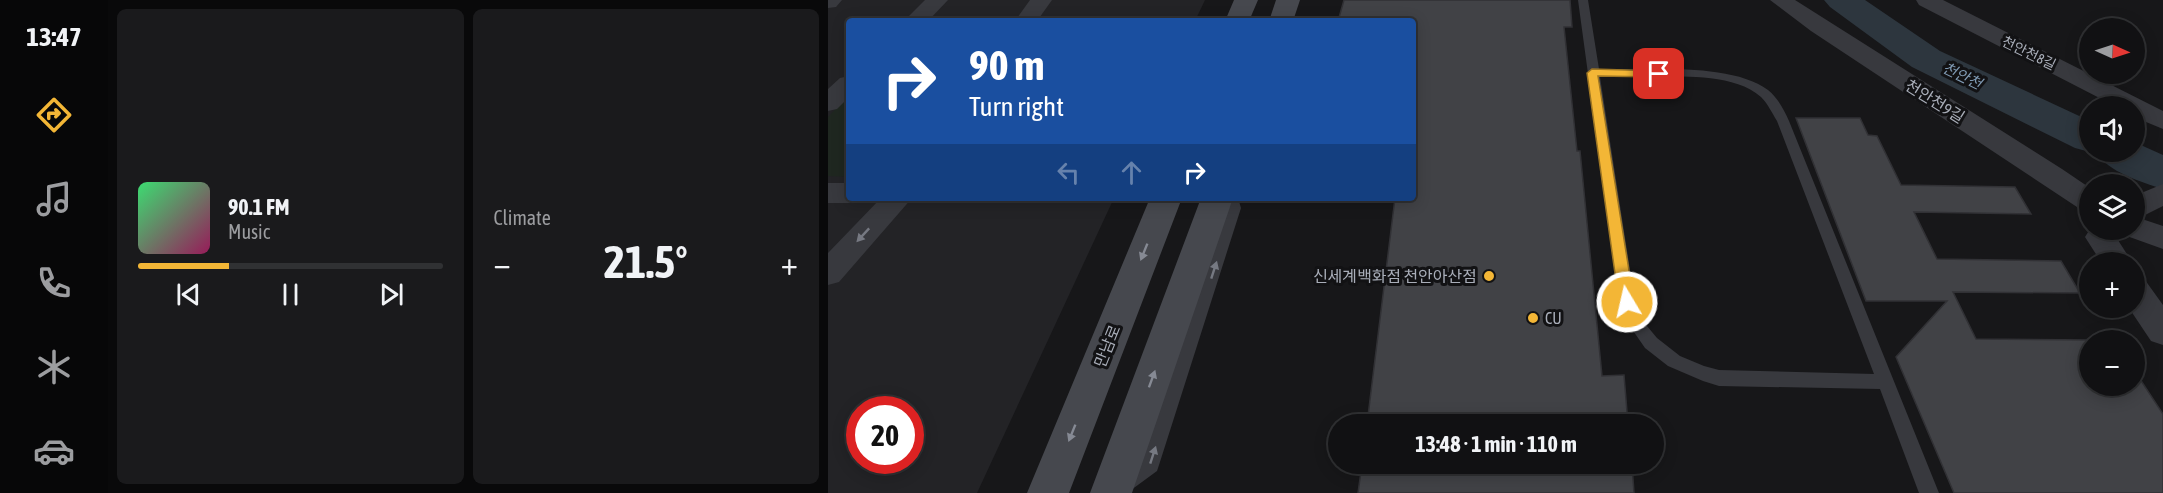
<!DOCTYPE html>
<html lang="en">
<head>
<meta charset="utf-8">
<style>
	:root { --surface:#111113; --page:#1a1a1c; --text:#f1f3f6; --muted:#9c9da0; --line:#303133; --accent:#f3b636 }
	body { margin:0; font-family:"Asap Condensed","Noto Sans KR",sans-serif; background:var(--page); color:var(--text); height:100vh; display:flex; flex-direction:column; font-size:22px; white-space:nowrap }
	* { box-sizing:border-box; margin:0 }
	p { font-size:20px; color:var(--muted) }
	.icon { flex:none; width:33px; height:33px; fill:none; stroke:currentColor; stroke-width:2; stroke-linecap:round; stroke-linejoin:round }
	.map { position:relative; flex:1; overflow:hidden }
	.side { display:flex; flex-direction:column; gap:9px; padding:9px; background:#09090a; width:720px }
	.side>* { flex:none }
	.banner { position:absolute; left:18px; top:18px; width:570px; height:183px; border-radius:6px; box-shadow:0 3px 15px #0003,0 0 0 2px var(--line); background:#1a4fa0; color:#fff; overflow:hidden }
	.needle { width:39px; rotate:93deg }
	.fabs { position:absolute; left:1251px; top:18px; display:grid; gap:12px }
	.fabs a { display:grid; place-items:center; width:66px; height:66px; border-radius:50%; background:var(--surface); box-shadow:0 3px 15px #0003,0 0 0 2px var(--line); font-size:30px }
	.speed { position:absolute; left:18px; top:396px; display:flex; gap:12px; font-size:30px; font-weight:700; text-align:center }
	.speed>* { display:grid; place-content:center; width:78px; height:78px; border-radius:50%; background:var(--surface); box-shadow:0 3px 15px #0003,0 0 0 2px var(--line); line-height:1 }
	.speed .limit { border:9px solid #d22; background:#fff; color:#111 }
	.pin { position:absolute; display:grid; place-items:center; width:51px; height:51px; color:#fff; margin:-26px; border-radius:12px; box-shadow:0 3px 9px #0006 }
	.me { position:absolute; width:66px; margin:-33px; rotate:351deg; stroke-linejoin:round; filter:drop-shadow(0 0 4px #0008) }
	.turn { display:flex; align-items:center; gap:21px; height:126px; padding:0 24px; font-size:27px }
	.turn .icon { width:78px; height:78px; stroke-width:2.5 }
	.turn b { display:block; font-size:42px; line-height:51px }
	.lanes { display:flex; align-items:center; height:57px; padding:0 24px; background:#0003; justify-content:center; gap:30px; direction:ltr }
	.lanes .off { opacity:.35 }
	.big { font-size:45px; font-weight:700; line-height:1.1 }
	.side .card { flex:1; display:flex; flex-direction:column; justify-content:center; gap:9px; min-width:0; padding:0 21px; border-radius:9px; background:var(--page) }
	.song { display:flex; align-items:center; gap:18px }
	.cover { width:72px; height:72px; border-radius:9px; background:linear-gradient(135deg,hsl(140 70% 55%),hsl(330 70% 35%)) }
	.played { height:6px; border-radius:3px; background:linear-gradient(90deg,var(--accent) 30%,var(--line) 30%) }
	.keys { display:flex; justify-content:space-around; direction:ltr }
	.heat { display:flex; justify-content:space-between; align-items:center; font-size:33px; direction:ltr }
	.side .tiles { flex:1; display:grid; gap:9px; grid-template-columns:repeat(2,1fr) }
	.trip { position:absolute; left:500px; top:414px; width:336px; height:60px; border-radius:30px; background:var(--surface); box-shadow:0 3px 15px #0003,0 0 0 2px var(--line); font-weight:700; line-height:60px; text-align:center }
	main { display:flex; flex:1; min-height:0 }
	.tabs { display:flex; flex-direction:column; width:108px; justify-content:space-around; align-items:center; background:#070708; color:var(--muted) }
	.tabs .icon { width:42px; height:42px }
	.tabs .current { color:var(--accent) }
	.tabs b { font-size:27px; color:var(--text) }
	.map>svg:first-child { display:block }
	.built { fill:#232326; fill-rule:evenodd }
	.green { fill:#1f2720 }
	.lines { fill:none; stroke-linecap:round; stroke-linejoin:round }
	.river { fill:#2d363e; fill-rule:evenodd }
	.building { fill:#414246; stroke:#313135; stroke-width:1.5 }
	.lane { fill:#38393e; fill-rule:evenodd }
	.street { fill:#38393e; fill-rule:evenodd }
	.secondary { fill:#46484e; fill-rule:evenodd }
	.oneway { fill:#767982 }
	.oneway2 { fill:#868a94 }
	.route { fill:#f3b636; stroke:#9e7623; stroke-width:1.5 }
	.poi-dot { fill:#f3b636; stroke:#121214; stroke-width:2 }
	.labels { text-anchor:middle; stroke-width:6; stroke-linejoin:round; paint-order:stroke }
	.far-street-label { font-size:14px; fill:#a9aeb9; stroke:#121214 }
	.far-water-label { font-size:15px; font-style:italic; fill:#809bb4; stroke:#121214 }
	.street-label { font-size:16px; fill:#a9aeb9; stroke:#121214 }
	.poi-label { font-size:16px; fill:#a9aeb9; stroke:#121214; text-anchor:end }
</style>
</head>
<body>
<main>
<nav class="tabs">
<b>13:47</b>
<svg class="icon current" aria-label="directions" viewBox="0 0 24 24"><path d="M12 3l9 9-9 9-9-9zM9 14v-3h6M13 9l2 2-2 2"/></svg>
<svg class="icon" aria-label="music" viewBox="0 0 24 24"><path d="M9 18V5l10-2v13"/><circle cx="6" cy="18" r="3"/><circle cx="16" cy="16" r="3"/></svg>
<svg class="icon" aria-label="phone" viewBox="0 0 24 24"><path d="M5 4h4l2 5-3 2q2 4 5 5l2-3 5 2v4C11 20 4 13 5 4z"/></svg>
<svg class="icon" aria-label="climate" viewBox="0 0 24 24"><path d="M12 3v18M4 7l16 10M4 17L20 7"/></svg>
<svg class="icon" aria-label="car" viewBox="0 0 24 24"><path d="M5 17H2v-5l4-1 3-4h7l3 4 3 1v5h-3M9 17h6M6 11h13"/><circle cx="7" cy="17" r="2"/><circle cx="17" cy="17" r="2"/></svg>
</nav>
<section class="side">
<div class="tiles">
<div class="card">
<div class="song"><i class="cover"></i><div><b>90.1 FM</b><p>Music</p></div></div>
<div class="played"></div>
<div class="keys"><svg class="icon" aria-label="previous" viewBox="0 0 24 24"><path d="M18 5L8 12l10 7zM5 5v14"/></svg><svg class="icon" aria-label="pause" viewBox="0 0 24 24"><path d="M8 5v14M16 5v14"/></svg><svg class="icon" aria-label="next" viewBox="0 0 24 24"><path d="M6 5l10 7-10 7zM19 5v14"/></svg></div>
</div>
<div class="card"><p>Climate</p>
<div class="heat"><a>−</a><b class="big">21.5°</b><a>+</a></div>
</div>
</div>
</section>
<div class="map">
<svg width="1335" height="493" viewBox="0 0 1335 493">
	<rect width="100%" height="100%" fill="#171719"/>
	<path class="built" d="M0 0H377L367 21H21V198H286L149 493H0ZM32 410H82V460H32Z"/>
	<path class="green" d="M21 95V177L0 176V117Z"/>
	<g class="lines">
		<path class="river" d="M996 0H1037L1112 51 1262 121V152H1265H1262L1247 148 1084 67 1002 7Z
			M1306 142 1335 155V189C1313 182 1280 172 1268 152H1306Z"/>
	</g>
	<path class="building" d="M516 0H742L744 27H736L749 151H752L774 376 796 375 800 424H539L567 198H585V21H510Z
		M968 118H1032L1040 135 1049 136 1073 185 1187 187 1203 214 1086 212 1109 259 1233 261 1252 293 1125 292 1148 339 1262 340V386H1306V370L1335 414V493H1126L1068 357 1119 301H1038Z
		M534 464H804L806 493H530Z"/>
	<g class="lines">
		<path class="lane" d="M750 0H760L771 69C817 70 903 62 940 90 950 98 956 110 961 121L1111 493H1091L1052 389 891 386 875 381 840 366 817 348 799 322 791 302ZM828 76C860 77 907 74 933 97 940 104 944 113 949 121L1046 374 891 370 876 366 852 356 829 338 819 326 807 302 772 77Z
			M396 198H410L413 208 331 465 329 471 299 493H273L276 486 314 459 399 208Z"/>
		<path class="street" d="M0 0H14L8 7 0 8Z
			M97 0H120L100 21H76Z
			M202 0H224L209 21H187Z
			M942 0H967L1234 169 1262 188V212L1252 209 983 31Z
			M1088 0H1115L1335 111V129L1306 117V106H1287L1091 5Z
			M21 76V97L9 109 0 111V89L12 78Z
			M0 183H21V198H32L21 203H0Z
			M1335 184V206L1311 218 1335 226V249L1296 235 1293 230H1306V196Z
			M53 198H84L11 282 0 285V253Z
			M1262 229 1291 230 1288 237 1304 262H1273L1257 237Z
			M1306 277 1317 280 1335 305V345L1323 341 1301 308H1306Z"/>
		<path class="secondary" d="M406 0H430L421 21H397Z
			M448 0H472L465 21H441Z
			M322 198H354L241 493H199Z
			M373 198H405L304 493H262Z"/>
	</g>
	<defs><path id="oneway-solid" d="M-6-.8H1V-3.2L6.5 0L1 3.2V.8H-6Z" transform="scale(1.5)"/></defs>
	<g class="oneway">
		<use href="#oneway-solid" transform="translate(35 235) rotate(133)"/>
		<use href="#oneway-solid" transform="translate(386 270) rotate(-72)"/>
		<use href="#oneway-solid" transform="translate(325 455) rotate(-72)"/>
	</g>
	<g class="oneway2">
		<use href="#oneway-solid" transform="translate(316 252) rotate(112)"/>
		<use href="#oneway-solid" transform="translate(324 379) rotate(-70)"/>
		<use href="#oneway-solid" transform="translate(244 433) rotate(112)"/>
	</g>
	<path class="route" d="M764 69 831 71 836 74 831 77 770 76 806 302 804 306H793L791 302 759 73Z"/>
	<g class="poi-dot">
		<circle cx="661" cy="276" r="6"/>
		<circle cx="705" cy="318" r="6"/>
	</g>
	<g class="labels">
		<g class="far-street-label">
			<text transform="translate(1201 53) rotate(26)" y="5">천안천8길</text>
		</g>
		<g class="far-water-label">
			<text transform="translate(1134 76) rotate(26)" y="5">천안천</text>
		</g>
		<g class="street-label">
			<text transform="translate(1107 101) rotate(32)" y="6">천안천9길</text>
			<text transform="translate(279 346) rotate(-68)" y="6">만남로</text>
		</g>
		<g class="poi-label">
			<text x="649" y="282">신세계백화점 천안아산점</text>
			<text x="717" y="324" text-anchor="start">CU</text>
		</g>
	</g>
</svg>
<div class="fabs">
<a><svg class="needle" viewBox="-14 -14 28 28"><path d="M0-13l5 13h-10z" fill="#e53935"/><path d="M0 13l5-13h-10z" fill="#9c9da0"/></svg></a>
<a><svg class="icon" aria-label="sound" viewBox="0 0 24 24"><path d="M4 9h4l5-4v14l-5-4H4zM17 9q2 3 0 6"/></svg></a>
<a><svg class="icon" aria-label="layers" viewBox="0 0 24 24"><path d="M12 4l9 5-9 5-9-5zM3 14l9 5 9-5"/></svg></a>
<a>+</a>
<a>−</a>
</div>
<div class="speed"><div class="limit">20</div></div>
<div class="pin" style="left:831px;top:74px;background:#d93025"><svg class="icon" aria-label="arrive" viewBox="0 0 24 24"><path d="M6 21V4h12l-3 4 3 4H6"/></svg></div>
<svg class="me" style="left:799px;top:302px" viewBox="-20 -20 40 40"><circle r="17" fill="#f3b636" stroke="#fff" stroke-width="3"/><path d="M0-11L8 9 0 5-8 9z" fill="#fff"/></svg>
<div class="trip">13:48 · 1 min · 110 m</div>
<div class="banner">
<div class="turn"><svg class="icon" aria-label="right" viewBox="0 0 24 24"><path d="M7 20v-9h11M14 6l5 5-5 5"/></svg><div><b>90 m</b>Turn right</div></div>
<div class="lanes"><svg class="icon off" aria-label="left" viewBox="0 0 24 24"><path d="M17 20v-9H6M10 6l-5 5 5 5"/></svg><svg class="icon off" aria-label="ahead" viewBox="0 0 24 24"><path d="M12 20V5M6 11l6-6 6 6"/></svg><svg class="icon" aria-label="right" viewBox="0 0 24 24"><path d="M7 20v-9h11M14 6l5 5-5 5"/></svg></div>
</div>
</div>
</main>
</body>
</html>
